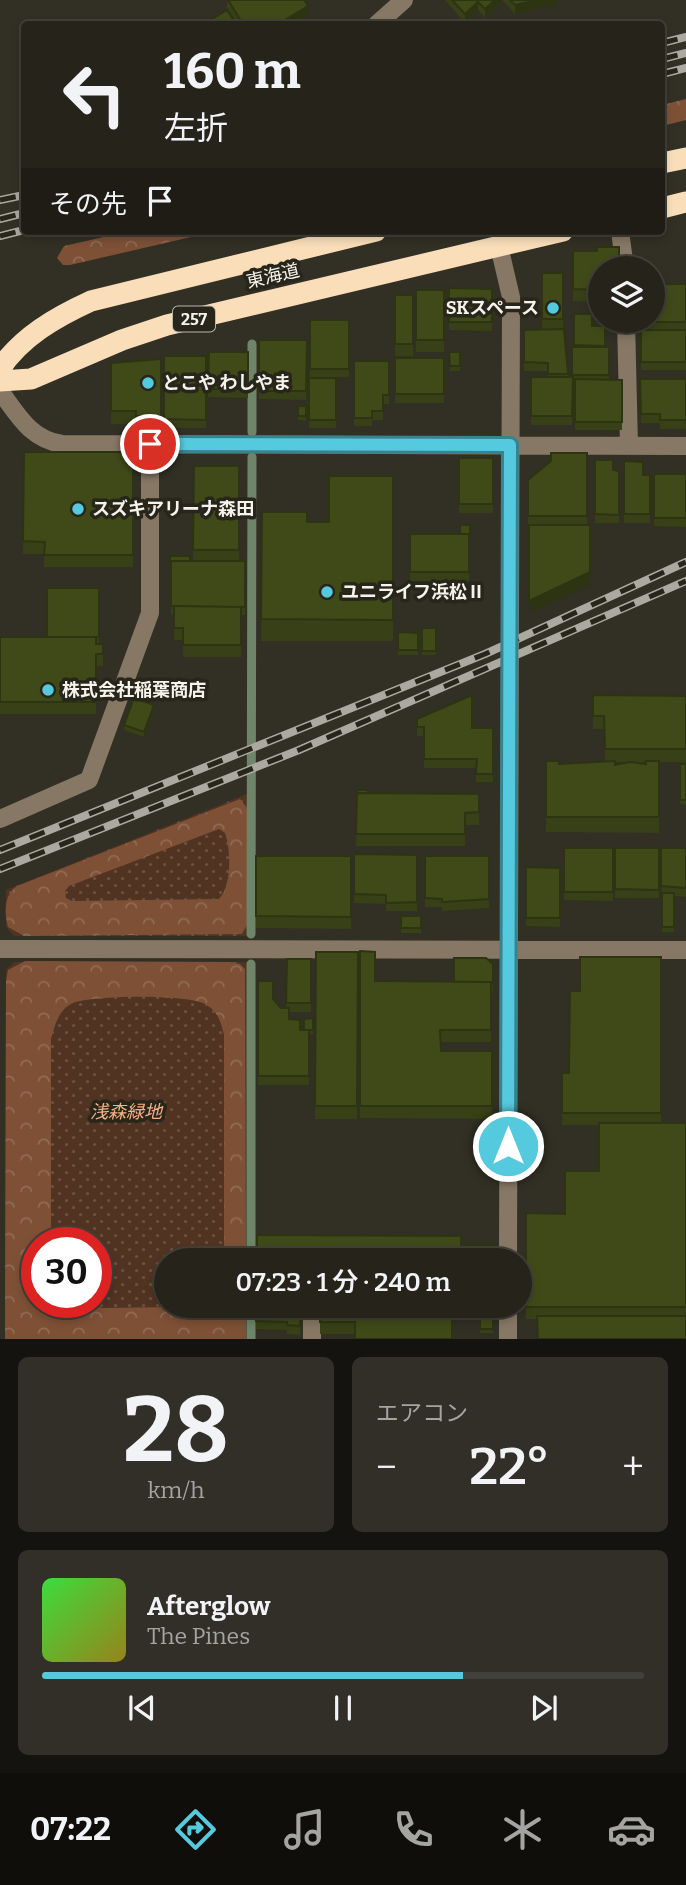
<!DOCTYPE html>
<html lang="ja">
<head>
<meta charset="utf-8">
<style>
	:root { --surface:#26231b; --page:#322f28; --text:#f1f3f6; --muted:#a4a4a3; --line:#42403a; --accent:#55cade }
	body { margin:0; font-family:Bitter,"Noto Sans JP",serif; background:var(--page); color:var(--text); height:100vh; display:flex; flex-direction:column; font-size:26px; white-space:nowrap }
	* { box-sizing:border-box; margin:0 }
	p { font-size:23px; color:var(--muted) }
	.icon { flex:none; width:38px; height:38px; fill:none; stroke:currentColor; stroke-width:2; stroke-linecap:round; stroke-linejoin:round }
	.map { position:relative; height:1339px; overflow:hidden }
	.sheet { display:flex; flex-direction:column; gap:18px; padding:18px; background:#15130f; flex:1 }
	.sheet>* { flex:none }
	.banner { position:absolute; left:21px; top:21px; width:644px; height:214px; border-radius:7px; box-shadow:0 4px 10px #0003,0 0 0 2px var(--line); background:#26231b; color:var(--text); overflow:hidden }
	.controls { position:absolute; left:588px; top:256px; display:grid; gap:14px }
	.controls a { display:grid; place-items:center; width:77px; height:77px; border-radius:50%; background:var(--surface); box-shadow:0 4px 10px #0003,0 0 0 2px var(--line); font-size:35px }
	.speed { position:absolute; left:21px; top:1227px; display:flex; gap:14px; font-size:35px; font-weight:700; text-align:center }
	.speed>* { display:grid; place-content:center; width:91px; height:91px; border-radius:50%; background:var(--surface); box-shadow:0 4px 10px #0003,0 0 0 2px var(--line); line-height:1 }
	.speed .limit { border:10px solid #d22; background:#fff; color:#111 }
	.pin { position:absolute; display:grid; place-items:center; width:60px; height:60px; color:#fff; margin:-30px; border:4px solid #fff; border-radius:50%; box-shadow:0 2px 7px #0007 }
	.me { position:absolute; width:77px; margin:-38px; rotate:0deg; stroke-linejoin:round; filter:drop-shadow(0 0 5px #0008) }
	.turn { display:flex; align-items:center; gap:24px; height:147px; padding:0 28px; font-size:32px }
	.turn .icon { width:91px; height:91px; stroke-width:2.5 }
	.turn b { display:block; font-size:49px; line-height:60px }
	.then { display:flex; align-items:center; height:66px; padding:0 28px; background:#0003; gap:14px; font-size:26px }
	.big { font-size:52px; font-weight:600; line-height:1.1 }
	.sheet .widget { flex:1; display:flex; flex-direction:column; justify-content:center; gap:10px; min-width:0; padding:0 24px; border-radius:10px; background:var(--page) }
	.sheet .dial { align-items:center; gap:0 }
	.dial b { font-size:91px; line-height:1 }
	.song { display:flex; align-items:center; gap:21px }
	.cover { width:84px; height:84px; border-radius:10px; background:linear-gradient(135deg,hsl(120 70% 55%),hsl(50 70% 35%)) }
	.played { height:7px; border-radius:4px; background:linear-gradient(90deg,var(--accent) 70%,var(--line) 70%) }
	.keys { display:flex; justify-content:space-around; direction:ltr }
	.heat { display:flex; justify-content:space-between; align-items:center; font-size:38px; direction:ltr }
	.sheet .tiles { flex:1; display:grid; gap:18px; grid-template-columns:1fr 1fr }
	.widget:last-child { grid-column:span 2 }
	.trip { position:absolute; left:154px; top:1248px; width:378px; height:70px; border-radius:35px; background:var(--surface); box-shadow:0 4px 10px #0003,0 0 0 2px var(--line); font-weight:600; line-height:70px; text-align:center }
	.tab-bar { display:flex; height:112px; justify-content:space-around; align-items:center; background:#0f0e0b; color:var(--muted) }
	.tab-bar .icon { width:49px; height:49px }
	.tab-bar .current { color:var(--accent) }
	.tab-bar b { font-size:32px; color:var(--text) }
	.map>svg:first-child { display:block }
	.green { fill:url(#green-dots); fill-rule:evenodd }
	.forest { fill:url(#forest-crowns); fill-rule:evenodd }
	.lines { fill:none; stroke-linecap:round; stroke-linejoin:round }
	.stream { stroke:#6e8569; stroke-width:9 }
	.minor { stroke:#867865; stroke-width:18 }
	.highway { stroke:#fadeb9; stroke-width:21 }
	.rail-casing { stroke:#aba9a0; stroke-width:8 }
	.rail { stroke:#28251a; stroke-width:5; stroke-dasharray:16; stroke-linecap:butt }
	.wall { fill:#374016; fill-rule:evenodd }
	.shaded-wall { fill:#2d3412 }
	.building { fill:#404a19; stroke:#2d3412; stroke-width:2 }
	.route-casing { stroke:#378390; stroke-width:18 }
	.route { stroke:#55cade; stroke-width:12 }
	.poi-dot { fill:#55cade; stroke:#28251a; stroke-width:2.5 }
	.labels { text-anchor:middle; stroke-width:7; stroke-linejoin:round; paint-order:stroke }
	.shield { fill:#28251a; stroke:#b8b6ad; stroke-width:2 }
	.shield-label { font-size:16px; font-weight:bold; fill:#f5f4ec }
	.street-label { font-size:18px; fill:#f5f4ec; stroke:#28251a }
	.poi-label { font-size:18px; font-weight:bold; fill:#f5f4ec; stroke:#28251a; text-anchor:start }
	.park-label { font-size:18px; font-style:italic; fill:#f8b085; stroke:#28251a }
</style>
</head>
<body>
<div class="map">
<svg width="686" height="1339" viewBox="0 0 686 1339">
	<defs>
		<pattern id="green-dots" width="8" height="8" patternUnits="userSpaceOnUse" patternTransform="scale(1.75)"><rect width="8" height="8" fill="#513321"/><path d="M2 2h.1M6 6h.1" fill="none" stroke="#6b5141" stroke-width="1.8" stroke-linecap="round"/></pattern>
		<pattern id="forest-crowns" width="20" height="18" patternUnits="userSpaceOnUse" patternTransform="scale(1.75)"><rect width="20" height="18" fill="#7e5136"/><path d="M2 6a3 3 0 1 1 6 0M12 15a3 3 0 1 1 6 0" fill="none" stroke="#916b53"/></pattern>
	</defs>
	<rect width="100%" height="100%" fill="#322f24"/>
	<path class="green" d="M247 794V936H14L6 927V890Z
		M14 962H247L246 1260H166V1306H246V1339H5L6 970ZM37 1242H96V1302H37Z"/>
	<path class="forest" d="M686 99V120L662 126V105Z
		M130 231H217L70 265H63L57 258 64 246Z
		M240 799 247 808V925L242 934 24 936 8 927C4 912 4 895 17 886ZM219 829 225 833C231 850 232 886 219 899L72 901 66 898 65 891 69 886Z
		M25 961 231 962 240 964 245 969 246 1260H224V1035C221 1022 218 1011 205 1004 186 994 93 995 73 1003 58 1010 55 1025 51 1039V1242H37V1302H78L103 1308 246 1306V1339H5L6 981 8 970Z"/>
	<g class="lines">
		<path class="stream" d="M252 432V344
			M251 934 252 457
			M251 1260V964
			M251 1339V1306"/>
		<path class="minor" d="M377 24 404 0
			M620 231 625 268
			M499 246 511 297 508 1260
			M626 320 629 446
			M0 391C18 415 30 439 62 444L686 446
			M0 819 89 780 150 613V444
			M0 949 686 950
			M312 1339V1319
			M508 1339V1306"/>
		<path class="highway" d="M662 163 686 158
			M662 208 686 202
			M0 369C21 337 56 317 91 301L376 231
			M0 381 31 379 122 340 167 325 563 231"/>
		<defs>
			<path id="rail" d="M662 43 686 37
				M662 59 686 53
				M662 74 686 68
				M0 200 24 195
				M0 219 24 213
				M0 236 24 230
				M0 850 485 654 686 562
				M0 869 299 750 686 581"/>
		</defs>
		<use href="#rail" class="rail-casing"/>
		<use href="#rail" class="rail"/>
	</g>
	<path class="wall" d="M227 0 308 14 292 24H238L227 8Z
		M445 0H501V2L485 18 478 10 465 23Z
		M502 0H557V4L515 14Z
		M573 251 600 268V302L573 301Z
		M542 273H563V329H564L568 377H572V347H574V314L592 326H605V347H609V380H622V430H575V383H573L572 425H531V377H548V371H524V330H542Z
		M686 284V370H641V331H637V320Z
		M449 288 492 289V331L449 330Z
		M416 290H444V352H416Z
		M395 295H413V356H395Z
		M310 320H349V377H310Z
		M259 340H307L306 400 259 399Z
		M209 352H248V398L208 397Z
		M449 352H460V371H450Z
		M164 356H206V428H164Z
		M395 358H444V403H395Z
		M161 359V429H136V424H111V363Z
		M354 361H389V404H383V420H372V426H354Z
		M309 378H336V428H309Z
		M640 379H686V429H660V423H641Z
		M298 406H306V421L298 420Z
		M24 452H133V567H44V554H23Z
		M587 453V525L528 524V480Z
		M459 458H493V513H459Z
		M595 460 613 470 619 471V523H595Z
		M624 461 643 475H650V523H624Z
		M194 466H239V561H245V615H241V657H183V640H174V615H171L170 556 193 561Z
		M654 474H686V527L654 526Z
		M393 476V641H261L262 512 307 522H329Z
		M470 525 469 581H410V534H460Z
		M99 588V644H103V666H96V714H0V637H47Z
		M422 628H436V655H422Z
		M398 632 418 633V655H398Z
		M593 695 686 696V762H659V833L546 832V761L559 764 605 761 604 729H593ZM615 762H646V764L615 765Z
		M154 710 144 737 124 730V725Z
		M417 719 472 728H493V782H476V768H424V736H417Z
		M680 764H686V805L680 804Z
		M357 790 368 793 479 794V825H465V846H356Z
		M564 848H613V901L564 900Z
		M615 848H659V898H615Z
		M661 848H686V897L674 896V932H662Z
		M354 854 417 855V911H386V904L354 903Z
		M256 856H351V929L256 928Z
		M425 856H489V908L442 911V907H425Z
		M526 867 560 868V927L526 926Z
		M401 916H421V933H401Z
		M360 951 375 981 454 982 493 964V993H491V1042H441V1051H492V1119L360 1118Z
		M316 952H358L357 1119H315Z
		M661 957V1123H686V1339L537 1319H526V1213L565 1214 599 1171V1125H562V1073H569L580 991Z
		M287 959H311V1012H289V1019L300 1030H304L313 1018V1034H309V1085H258V981L273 999 281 1008H286Z
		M461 1236V1260H257Z
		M465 1245H493V1260H465Z
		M256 1306H301L300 1335 287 1334V1330L256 1329Z
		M320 1306H470V1316H452L355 1334H320Z
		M480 1306H493V1333H480Z"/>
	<path class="shaded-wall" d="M495 0H501V2L485 18V9Z
		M537 0H557V4L515 14V5Z
		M478 2V10L465 23V14Z
		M308 6V14L292 24H278Z
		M590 572V585L529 613V601Z
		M154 705V710L144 737V732Z"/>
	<path class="building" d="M228 0H304L308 6 278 24H243Z
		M452 0H495L485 9 478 2 465 14Z
		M510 0H537L515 5Z
		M227 10 236 24H204Z
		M597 247H619V268H600V290L573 289V251H597Z
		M542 273H563V319H542Z
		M653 284H686V322H637V320H653Z
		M449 288 492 289V322H449Z
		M416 290H444V340H416Z
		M395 295H413V344H395Z
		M574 314H592V326H605V346L574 345Z
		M310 320H349V369H310Z
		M564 329 568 374H548V363L524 362V330Z
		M641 330H686V362H641Z
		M259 340H307L306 391H259Z
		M572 347H609V375H572Z
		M209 352H248V389H208Z
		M449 352H460V366H450Z
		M164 356H206V420L164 419Z
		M395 358H444V394H395Z
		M161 359V416H136V411H111V363Z
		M354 361H389V395H383V411H372V418H354Z
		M531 377H573L572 416H531Z
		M309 378H336V420H309Z
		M575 379 622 380V422H575Z
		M640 379H686V420H660V414H641Z
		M298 406H306V416H298Z
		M24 452H133V555H44L45 542 23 541Z
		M551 453H587V516H528V480L551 461Z
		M459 458H493V504H459Z
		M595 460H613V470L619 471V515L595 514Z
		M624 461 643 462V475H650V514H624Z
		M194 466H239V550H193Z
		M654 474H686V518H654Z
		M329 476H393V620L261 619 262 512H307V522H329Z
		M460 525H470V534H460Z
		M529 525H590V572L529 601Z
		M410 534H469V572H410Z
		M170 556H190V561H171V564H170Z
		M171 561H245V607L171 606Z
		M47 588H99V637H47Z
		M174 606 241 607V645H183V628H174Z
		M422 628H436V651H422Z
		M398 632 418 633V650H398Z
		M0 637H96V644H103V654H96V702H0Z
		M472 695V728H493V774H476L477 759H424V727H417V719Z
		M593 695 686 696V749H605L604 716H593Z
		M134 698 154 705 144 732 124 725Z
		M546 761H559V764L615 761V765L630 762 646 764V761H659V817H546Z
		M680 764H686V800H680Z
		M357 790H368V793H357Z
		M357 793 479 794V812L465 813V834H356Z
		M564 848H613V892H564Z
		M615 848H659V890L615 889Z
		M661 848H686V888L661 886Z
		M354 854 417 855V902L386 903V895L354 894Z
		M256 856H351V917L256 916Z
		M425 856H489V899L442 902V899L425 898Z
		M526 867 560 868V918H526Z
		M662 893H674V927H662Z
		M401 916H421V928H401Z
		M360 951 375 952V981L491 982V1030H440L441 1051H492V1106H360Z
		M316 952H358L357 1106H315Z
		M580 957H661V1113H562V1073H569L570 991H580Z
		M454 958H486L493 964V984H491V982H454Z
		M287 959H311V1003H286Z
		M258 981H273V999L281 1008H289V1019L300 1020V1030H309V1076H258Z
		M313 1018V1030H304V1019Z
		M599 1123H686V1307H526V1213L565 1214V1171H599Z
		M257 1235 461 1236V1254H452V1260H257Z
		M465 1245H493V1256L465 1255Z
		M256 1306H301L300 1326 287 1325V1322L256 1321Z
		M320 1306H452V1339H355V1322H320Z
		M480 1306H493V1329H480Z
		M537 1316H686V1339H538Z"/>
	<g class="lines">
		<defs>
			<path id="route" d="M150 444 510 445 508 1146"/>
		</defs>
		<use href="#route" class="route-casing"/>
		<use href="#route" class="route"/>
	</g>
	<g class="poi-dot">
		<circle cx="553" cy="308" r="7"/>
		<circle cx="148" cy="383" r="7"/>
		<circle cx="78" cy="509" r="7"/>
		<circle cx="327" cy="592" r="7"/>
		<circle cx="48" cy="690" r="7"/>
	</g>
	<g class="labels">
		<rect class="shield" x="173" y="306.5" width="42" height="25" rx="5"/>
		<g class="shield-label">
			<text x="194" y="325">257</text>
		</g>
		<g class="street-label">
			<text transform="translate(273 276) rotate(-13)" y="6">東海道</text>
		</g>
		<g class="poi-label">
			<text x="539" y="314" text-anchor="end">SKスペース</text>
			<text x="162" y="389">とこや わしやま</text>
			<text x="92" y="515">スズキアリーナ森田</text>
			<text x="341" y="598">ユニライフ浜松Ⅱ</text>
			<text x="62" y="696">株式会社稲葉商店</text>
		</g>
		<g class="park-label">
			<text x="126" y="1118">浅森緑地</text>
		</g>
	</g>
</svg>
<div class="controls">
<a><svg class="icon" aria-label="layers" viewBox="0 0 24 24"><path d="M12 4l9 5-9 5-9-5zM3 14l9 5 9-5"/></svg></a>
</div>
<div class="speed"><div class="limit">30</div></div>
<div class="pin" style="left:150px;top:444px;background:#d93025"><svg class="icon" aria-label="arrive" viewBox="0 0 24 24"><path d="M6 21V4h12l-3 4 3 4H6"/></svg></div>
<svg class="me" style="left:508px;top:1146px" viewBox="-20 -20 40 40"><circle r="17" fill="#55cade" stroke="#fff" stroke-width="3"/><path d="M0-11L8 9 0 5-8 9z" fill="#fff"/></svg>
<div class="trip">07:23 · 1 分 · 240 m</div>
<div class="banner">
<div class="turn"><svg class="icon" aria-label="left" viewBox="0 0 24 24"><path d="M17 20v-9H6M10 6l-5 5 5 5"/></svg><div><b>160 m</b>左折</div></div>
<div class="then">その先<svg class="icon" aria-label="arrive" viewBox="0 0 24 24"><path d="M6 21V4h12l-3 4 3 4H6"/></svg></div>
</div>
</div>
<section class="sheet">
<div class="tiles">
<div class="widget dial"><b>28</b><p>km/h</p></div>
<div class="widget"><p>エアコン</p>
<div class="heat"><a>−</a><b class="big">22°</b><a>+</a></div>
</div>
<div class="widget">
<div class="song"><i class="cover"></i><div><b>Afterglow</b><p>The Pines</p></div></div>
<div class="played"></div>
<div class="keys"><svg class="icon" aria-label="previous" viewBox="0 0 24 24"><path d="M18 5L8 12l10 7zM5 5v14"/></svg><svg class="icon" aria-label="pause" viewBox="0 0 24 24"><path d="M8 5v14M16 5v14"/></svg><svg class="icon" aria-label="next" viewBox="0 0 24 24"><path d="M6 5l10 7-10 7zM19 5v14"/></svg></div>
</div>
</div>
</section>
<nav class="tab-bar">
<b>07:22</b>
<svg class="icon current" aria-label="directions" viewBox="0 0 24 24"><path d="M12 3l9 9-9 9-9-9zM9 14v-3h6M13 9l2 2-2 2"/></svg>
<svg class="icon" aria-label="music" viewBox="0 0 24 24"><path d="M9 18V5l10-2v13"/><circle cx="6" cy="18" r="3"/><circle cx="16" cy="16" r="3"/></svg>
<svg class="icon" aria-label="phone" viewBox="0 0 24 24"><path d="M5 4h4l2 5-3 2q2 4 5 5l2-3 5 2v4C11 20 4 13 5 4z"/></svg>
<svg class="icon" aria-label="climate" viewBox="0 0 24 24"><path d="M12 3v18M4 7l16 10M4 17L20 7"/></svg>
<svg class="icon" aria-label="car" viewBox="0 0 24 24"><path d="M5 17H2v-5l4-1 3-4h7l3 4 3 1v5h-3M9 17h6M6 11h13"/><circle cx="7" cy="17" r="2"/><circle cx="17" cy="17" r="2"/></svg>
</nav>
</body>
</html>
